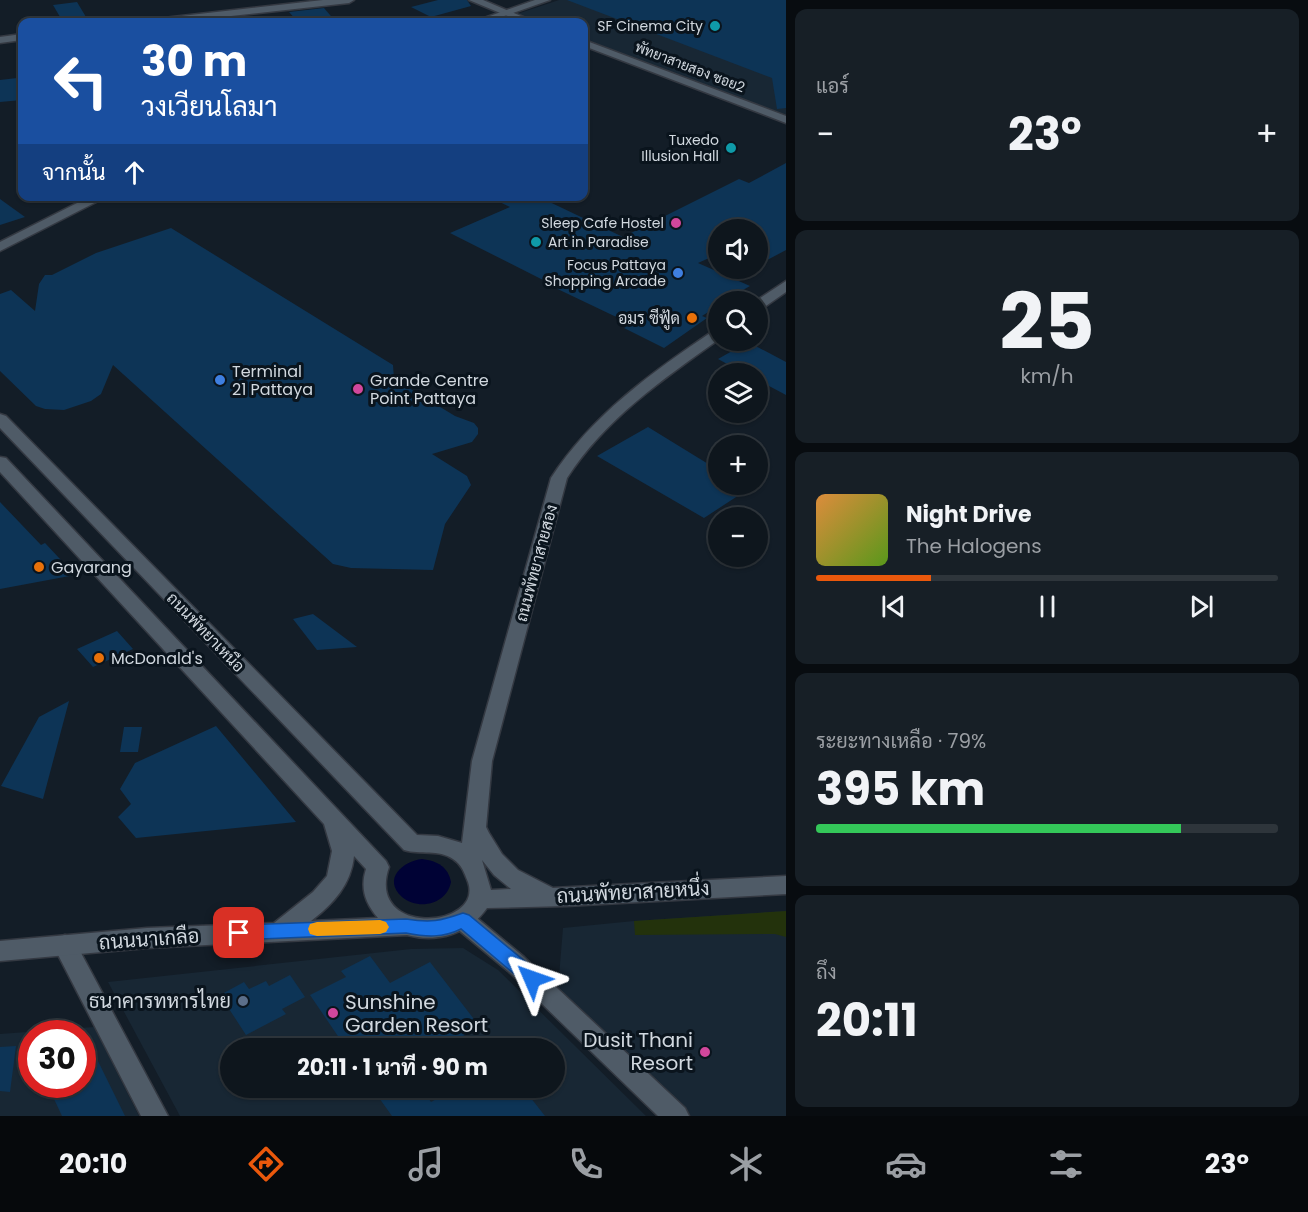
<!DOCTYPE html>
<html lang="th">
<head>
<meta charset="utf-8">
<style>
	:root { --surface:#0e161d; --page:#171f26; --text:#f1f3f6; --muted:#9b9fa4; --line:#2e353b; --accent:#ea580c }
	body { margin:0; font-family:Poppins,Sarabun,sans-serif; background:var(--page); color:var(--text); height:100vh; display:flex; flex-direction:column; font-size:22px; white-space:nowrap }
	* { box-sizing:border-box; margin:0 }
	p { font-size:20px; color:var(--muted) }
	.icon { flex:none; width:33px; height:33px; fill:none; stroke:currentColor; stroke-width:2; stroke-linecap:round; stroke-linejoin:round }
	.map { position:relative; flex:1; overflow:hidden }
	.sheet { display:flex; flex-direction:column; gap:9px; padding:9px; background:#080c10; width:522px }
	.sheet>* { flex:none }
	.guide { position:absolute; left:18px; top:18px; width:570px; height:183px; border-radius:12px; box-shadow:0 2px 4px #0004,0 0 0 2px var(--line); background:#1a4fa0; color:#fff; overflow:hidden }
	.buttons { position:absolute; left:708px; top:219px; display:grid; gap:12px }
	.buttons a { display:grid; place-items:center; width:60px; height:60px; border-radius:50%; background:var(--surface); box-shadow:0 2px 4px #0004,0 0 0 2px var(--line); font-size:30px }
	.speed { position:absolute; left:18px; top:1020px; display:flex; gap:12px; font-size:30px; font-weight:700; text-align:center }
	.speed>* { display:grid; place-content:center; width:78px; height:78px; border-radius:50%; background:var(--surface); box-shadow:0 2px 4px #0004,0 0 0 2px var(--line); line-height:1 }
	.speed .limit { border:9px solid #d22; background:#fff; color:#111 }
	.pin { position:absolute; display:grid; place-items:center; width:51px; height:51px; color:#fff; margin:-26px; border-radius:12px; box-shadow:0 3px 9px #0006 }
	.me { position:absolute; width:66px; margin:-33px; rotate:313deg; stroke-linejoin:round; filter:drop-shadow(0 0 4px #0008) }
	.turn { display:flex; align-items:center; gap:21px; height:126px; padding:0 24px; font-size:27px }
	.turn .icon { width:78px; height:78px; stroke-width:2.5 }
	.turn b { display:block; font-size:42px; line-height:51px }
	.then { display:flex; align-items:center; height:57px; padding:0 24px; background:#0003; gap:12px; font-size:22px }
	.big { font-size:45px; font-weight:700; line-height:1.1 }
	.sheet .tile { flex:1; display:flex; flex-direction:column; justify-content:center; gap:9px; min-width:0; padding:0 21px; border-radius:12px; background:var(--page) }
	.sheet .dial { align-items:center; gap:0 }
	.dial b { font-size:78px; line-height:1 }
	.song { display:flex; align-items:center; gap:18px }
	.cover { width:72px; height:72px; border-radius:9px; background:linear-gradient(135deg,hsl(30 70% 55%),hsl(90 70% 35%)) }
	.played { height:6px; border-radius:3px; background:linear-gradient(90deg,var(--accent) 25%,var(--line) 25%) }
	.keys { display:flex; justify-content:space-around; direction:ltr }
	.heat { display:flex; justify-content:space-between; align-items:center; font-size:33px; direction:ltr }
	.charge { height:9px; border-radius:4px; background:linear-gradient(90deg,#34c759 79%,var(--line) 0) }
	.trip { position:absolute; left:220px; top:1038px; width:345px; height:60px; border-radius:30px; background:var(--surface); box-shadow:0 2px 4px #0004,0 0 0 2px var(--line); font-weight:700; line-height:60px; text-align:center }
	.tabs { display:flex; height:96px; justify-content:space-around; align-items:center; background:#06090c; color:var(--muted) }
	.tabs .icon { width:42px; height:42px }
	.tabs .current { color:var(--accent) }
	.tabs b { font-size:27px; color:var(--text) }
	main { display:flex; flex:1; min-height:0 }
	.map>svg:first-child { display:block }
	.built { fill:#182734; fill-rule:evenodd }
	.green { fill:#23320c }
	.water { fill:#000235 }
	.building { fill:#0d3456 }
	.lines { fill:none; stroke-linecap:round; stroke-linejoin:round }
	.street-casing { stroke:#343942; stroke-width:3 }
	.secondary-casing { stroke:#343942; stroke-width:3 }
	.street { fill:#4f5b67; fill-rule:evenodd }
	.secondary { fill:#4f5b67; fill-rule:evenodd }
	.route { fill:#1a73e8; stroke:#114b97; stroke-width:1.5 }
	.slow { fill:#f59e0b }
	.culture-dot { fill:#0f9aa8; stroke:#0a141d; stroke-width:2 }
	.hotel-dot { fill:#d1479c; stroke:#0a141d; stroke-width:2 }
	.shop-dot { fill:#3f7fe0; stroke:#0a141d; stroke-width:2 }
	.food-dot { fill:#e8710a; stroke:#0a141d; stroke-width:2 }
	.service-dot { fill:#5c6f8a; stroke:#0a141d; stroke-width:2 }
	.labels { text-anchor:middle; stroke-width:6; stroke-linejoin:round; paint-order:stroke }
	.far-poi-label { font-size:14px; fill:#d1d8df; stroke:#0a141d; text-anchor:end }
	.far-street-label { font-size:14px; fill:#d1d8df; stroke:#0a141d }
	.poi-label { font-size:16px; fill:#d1d8df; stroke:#0a141d; text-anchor:start }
	.street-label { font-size:16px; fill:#d1d8df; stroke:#0a141d }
	.near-street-label { font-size:20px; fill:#d1d8df; stroke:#0a141d }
	.near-poi-label { font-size:20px; fill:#d1d8df; stroke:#0a141d; text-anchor:end }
</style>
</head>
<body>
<main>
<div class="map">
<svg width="786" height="1116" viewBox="0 0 786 1116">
	<rect width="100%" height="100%" fill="#131d27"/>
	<path class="built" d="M559 0H786V115L584 39V22H541L517 14Z
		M786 911V1116H691L558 989 563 928 634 921Z
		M463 948 498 970 646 1116H180L108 982 411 949ZM231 1048H555V1088H231Z
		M94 1027 139 1116H0V1034ZM32 1034H82V1084H32Z"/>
	<path class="green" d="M786 911V937L775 934 635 935 634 921Z"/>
	<path class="water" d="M422 859C438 861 448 867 451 882 447 904 419 911 402 897 382 879 403 861 422 859Z"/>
	<path class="building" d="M438 0H467L471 6 431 17 411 7Z
		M567 0H786V108L777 109 772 78Z
		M77 2 89 22H63L53 5Z
		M324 8 336 22H298L289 12Z
		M17 78 22 92V100L0 102V80Z
		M786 163V250L758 265V230H718V254L698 263 750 286 727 299 730 300 727 302H718V306L702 316 707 318 664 348 624 328 631 324 545 283 547 282 450 233 510 207 487 196H537L623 237 739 179 749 183Z
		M0 199 25 217 0 225Z
		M171 228 393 365 394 379 455 416 474 423 478 428V434L472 442 432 454 467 476 471 485 445 524 433 570 351 568 333 564 113 365 101 394 91 401 64 410 45 409 36 406 0 371V294L11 290 35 311 39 284 45 275H52L96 253Z
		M748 342 786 362V395L758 380V374H746L718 359Z
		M648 427 718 470V484H756L704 518 597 456Z
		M0 502 41 545 45 543 75 575 0 589Z
		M313 614 357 647 317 650 293 619Z
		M117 631 133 649 93 667 77 649Z
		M69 701 43 799 1 786 39 717Z
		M216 726 296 822 136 838 118 817 131 804 120 789 135 763Z
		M124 727H142L138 752H120Z
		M370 956 390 983 430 962 480 1027 440 1048H346L310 995 346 977 341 971Z
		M290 975 305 997 282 1009 286 1014 246 1035 220 995 244 982 249 989 266 981 269 986Z
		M16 1046 10 1092 0 1091V1047Z
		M95 1055 125 1116H62L47 1084H82V1061Z
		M372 1088H421L431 1102 457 1088H523L545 1116H392Z"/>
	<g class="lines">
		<defs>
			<path id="street" d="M323 0H354L349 3 177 22H150L155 19Z
				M469 0H483L535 22H522Z
				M22 34V40L0 43V37Z
				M584 40 786 116V123L584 46Z
				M463 911 471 913 524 957 685 1108 689 1116H658L508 971 455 927 451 920 455 913Z
				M65 935 73 938 168 1116H141L53 945 57 938Z"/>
			<path id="secondary" d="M535 0H550L487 22H473Z
				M91 196H108L0 251V242Z
				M786 281V292L763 308 758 309V302H754Z
				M718 330V340C662 380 605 419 567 478L492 761 486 827 489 833 502 854 518 870 553 888 786 876V894L566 906 487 908C469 934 437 943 407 935L147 948 0 961V941L147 928 274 923 313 892 327 876 332 851 324 824 0 472V457L6 458 386 861 389 867C365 937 484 929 468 882 464 872 462 865 453 859 439 849 420 855 404 850L0 428V414L6 416 417 835 438 836 462 843 472 761 551 478C592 415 651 373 713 331ZM354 856 366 869C360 888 365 903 378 918L311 921C333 904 351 885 354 856ZM482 860 494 875 511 889 491 890Z"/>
		</defs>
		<use href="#street" class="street-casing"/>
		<use href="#secondary" class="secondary-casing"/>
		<use href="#street" class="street"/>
		<use href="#secondary" class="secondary"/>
	</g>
	<path class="route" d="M463 913 469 915 539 973 541 979 539 984 532 987 526 984 461 929C443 938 426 937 406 933L239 940 233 938 231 933 233 928 239 925 406 919C431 923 440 921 463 913Z"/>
	<path class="slow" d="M380 920 386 922 389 927 386 932 380 934 317 936 310 934 308 929 310 924 317 922Z"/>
	<g class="culture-dot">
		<circle cx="715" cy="26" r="6"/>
		<circle cx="731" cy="148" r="6"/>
		<circle cx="536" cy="242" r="6"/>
	</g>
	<g class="hotel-dot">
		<circle cx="676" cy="223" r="6"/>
		<circle cx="358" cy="389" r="6"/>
		<circle cx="333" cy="1013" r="6"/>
		<circle cx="705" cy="1052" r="6"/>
	</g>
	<g class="shop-dot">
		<circle cx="678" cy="273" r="6"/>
		<circle cx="220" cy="380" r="6"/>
	</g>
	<g class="food-dot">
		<circle cx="692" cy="318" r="6"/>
		<circle cx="39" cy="567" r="6"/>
		<circle cx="99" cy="658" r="6"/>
	</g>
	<circle class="service-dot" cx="243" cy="1001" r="6"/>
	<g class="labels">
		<g class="far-poi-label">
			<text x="703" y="31">SF Cinema City</text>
			<text x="719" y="145">Tuxedo<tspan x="719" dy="16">Illusion Hall</tspan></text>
			<text x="664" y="228">Sleep Cafe Hostel</text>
			<text x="548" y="247" text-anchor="start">Art in Paradise</text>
			<text x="666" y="270">Focus Pattaya<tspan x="666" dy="16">Shopping Arcade</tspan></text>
		</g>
		<g class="far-street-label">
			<text transform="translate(690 67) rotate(21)" y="5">พัทยาสายสอง ซอย2</text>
		</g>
		<g class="poi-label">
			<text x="680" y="324" text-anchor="end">อมร ซีฟู้ด</text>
			<text x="232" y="377">Terminal<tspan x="232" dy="18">21 Pattaya</tspan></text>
			<text x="370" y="386">Grande Centre<tspan x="370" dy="18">Point Pattaya</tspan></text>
			<text x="51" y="573">Gayarang</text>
			<text x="111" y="664">McDonald's</text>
		</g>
		<g class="street-label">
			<text transform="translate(536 563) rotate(-75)" y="6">ถนนพัทยาสายสอง</text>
			<text transform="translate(206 632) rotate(46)" y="6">ถนนพัทยาเหนือ</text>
		</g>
		<g class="near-street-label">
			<text transform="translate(633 892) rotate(-3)" y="7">ถนนพัทยาสายหนึ่ง</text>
			<text transform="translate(149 939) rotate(-4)" y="7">ถนนนาเกลือ</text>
		</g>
		<g class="near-poi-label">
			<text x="231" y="1008">ธนาคารทหารไทย</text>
			<text x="345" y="1009" text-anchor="start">Sunshine<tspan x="345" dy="23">Garden Resort</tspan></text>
			<text x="693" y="1047">Dusit Thani<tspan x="693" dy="23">Resort</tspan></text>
		</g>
	</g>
</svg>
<div class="buttons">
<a><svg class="icon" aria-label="sound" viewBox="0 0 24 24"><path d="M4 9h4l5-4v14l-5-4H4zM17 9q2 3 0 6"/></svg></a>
<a><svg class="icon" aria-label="search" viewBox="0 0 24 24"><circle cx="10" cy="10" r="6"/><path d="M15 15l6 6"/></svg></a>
<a><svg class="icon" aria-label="layers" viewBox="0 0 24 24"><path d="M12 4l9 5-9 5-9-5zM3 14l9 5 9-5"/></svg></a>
<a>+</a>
<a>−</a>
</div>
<div class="speed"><div class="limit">30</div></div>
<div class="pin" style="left:239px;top:933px;background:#d93025"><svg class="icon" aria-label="arrive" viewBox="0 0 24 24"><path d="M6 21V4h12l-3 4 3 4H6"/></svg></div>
<svg class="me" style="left:532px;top:979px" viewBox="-20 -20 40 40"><path d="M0-17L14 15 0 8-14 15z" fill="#1a73e8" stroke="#fff" stroke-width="4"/></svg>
<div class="trip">20:11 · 1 นาที · 90 m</div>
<div class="guide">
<div class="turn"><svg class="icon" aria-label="left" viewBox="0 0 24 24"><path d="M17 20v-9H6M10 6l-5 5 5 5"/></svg><div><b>30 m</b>วงเวียนโลมา</div></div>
<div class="then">จากนั้น<svg class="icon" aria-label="ahead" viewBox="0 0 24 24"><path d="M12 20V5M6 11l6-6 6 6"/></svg></div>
</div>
</div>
<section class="sheet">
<div class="tile"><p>แอร์</p>
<div class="heat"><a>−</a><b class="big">23°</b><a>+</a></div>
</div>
<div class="tile dial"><b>25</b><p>km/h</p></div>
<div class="tile">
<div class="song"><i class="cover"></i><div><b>Night Drive</b><p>The Halogens</p></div></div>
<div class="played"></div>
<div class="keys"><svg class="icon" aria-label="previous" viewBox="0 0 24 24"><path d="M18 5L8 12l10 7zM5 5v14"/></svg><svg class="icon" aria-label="pause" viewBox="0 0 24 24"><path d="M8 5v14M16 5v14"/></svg><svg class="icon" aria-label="next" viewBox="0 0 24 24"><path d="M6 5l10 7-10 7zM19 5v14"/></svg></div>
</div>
<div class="tile"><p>ระยะทางเหลือ · 79%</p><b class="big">395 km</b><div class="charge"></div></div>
<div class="tile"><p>ถึง</p><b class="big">20:11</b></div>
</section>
</main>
<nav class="tabs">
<b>20:10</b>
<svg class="icon current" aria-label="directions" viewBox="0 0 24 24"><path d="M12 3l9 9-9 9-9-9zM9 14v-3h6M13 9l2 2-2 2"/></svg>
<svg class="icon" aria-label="music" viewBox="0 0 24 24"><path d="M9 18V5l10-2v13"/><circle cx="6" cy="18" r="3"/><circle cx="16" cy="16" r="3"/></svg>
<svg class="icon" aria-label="phone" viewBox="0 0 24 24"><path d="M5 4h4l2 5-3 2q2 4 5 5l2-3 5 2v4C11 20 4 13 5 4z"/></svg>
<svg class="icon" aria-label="climate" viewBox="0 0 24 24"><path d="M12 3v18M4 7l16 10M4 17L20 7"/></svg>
<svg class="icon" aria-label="car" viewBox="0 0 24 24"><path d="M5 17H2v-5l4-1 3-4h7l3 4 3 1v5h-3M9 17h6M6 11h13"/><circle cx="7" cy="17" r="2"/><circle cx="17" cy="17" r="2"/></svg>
<svg class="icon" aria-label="filters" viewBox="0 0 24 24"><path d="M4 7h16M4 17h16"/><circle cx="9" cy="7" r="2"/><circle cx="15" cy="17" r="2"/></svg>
<b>23°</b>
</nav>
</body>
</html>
